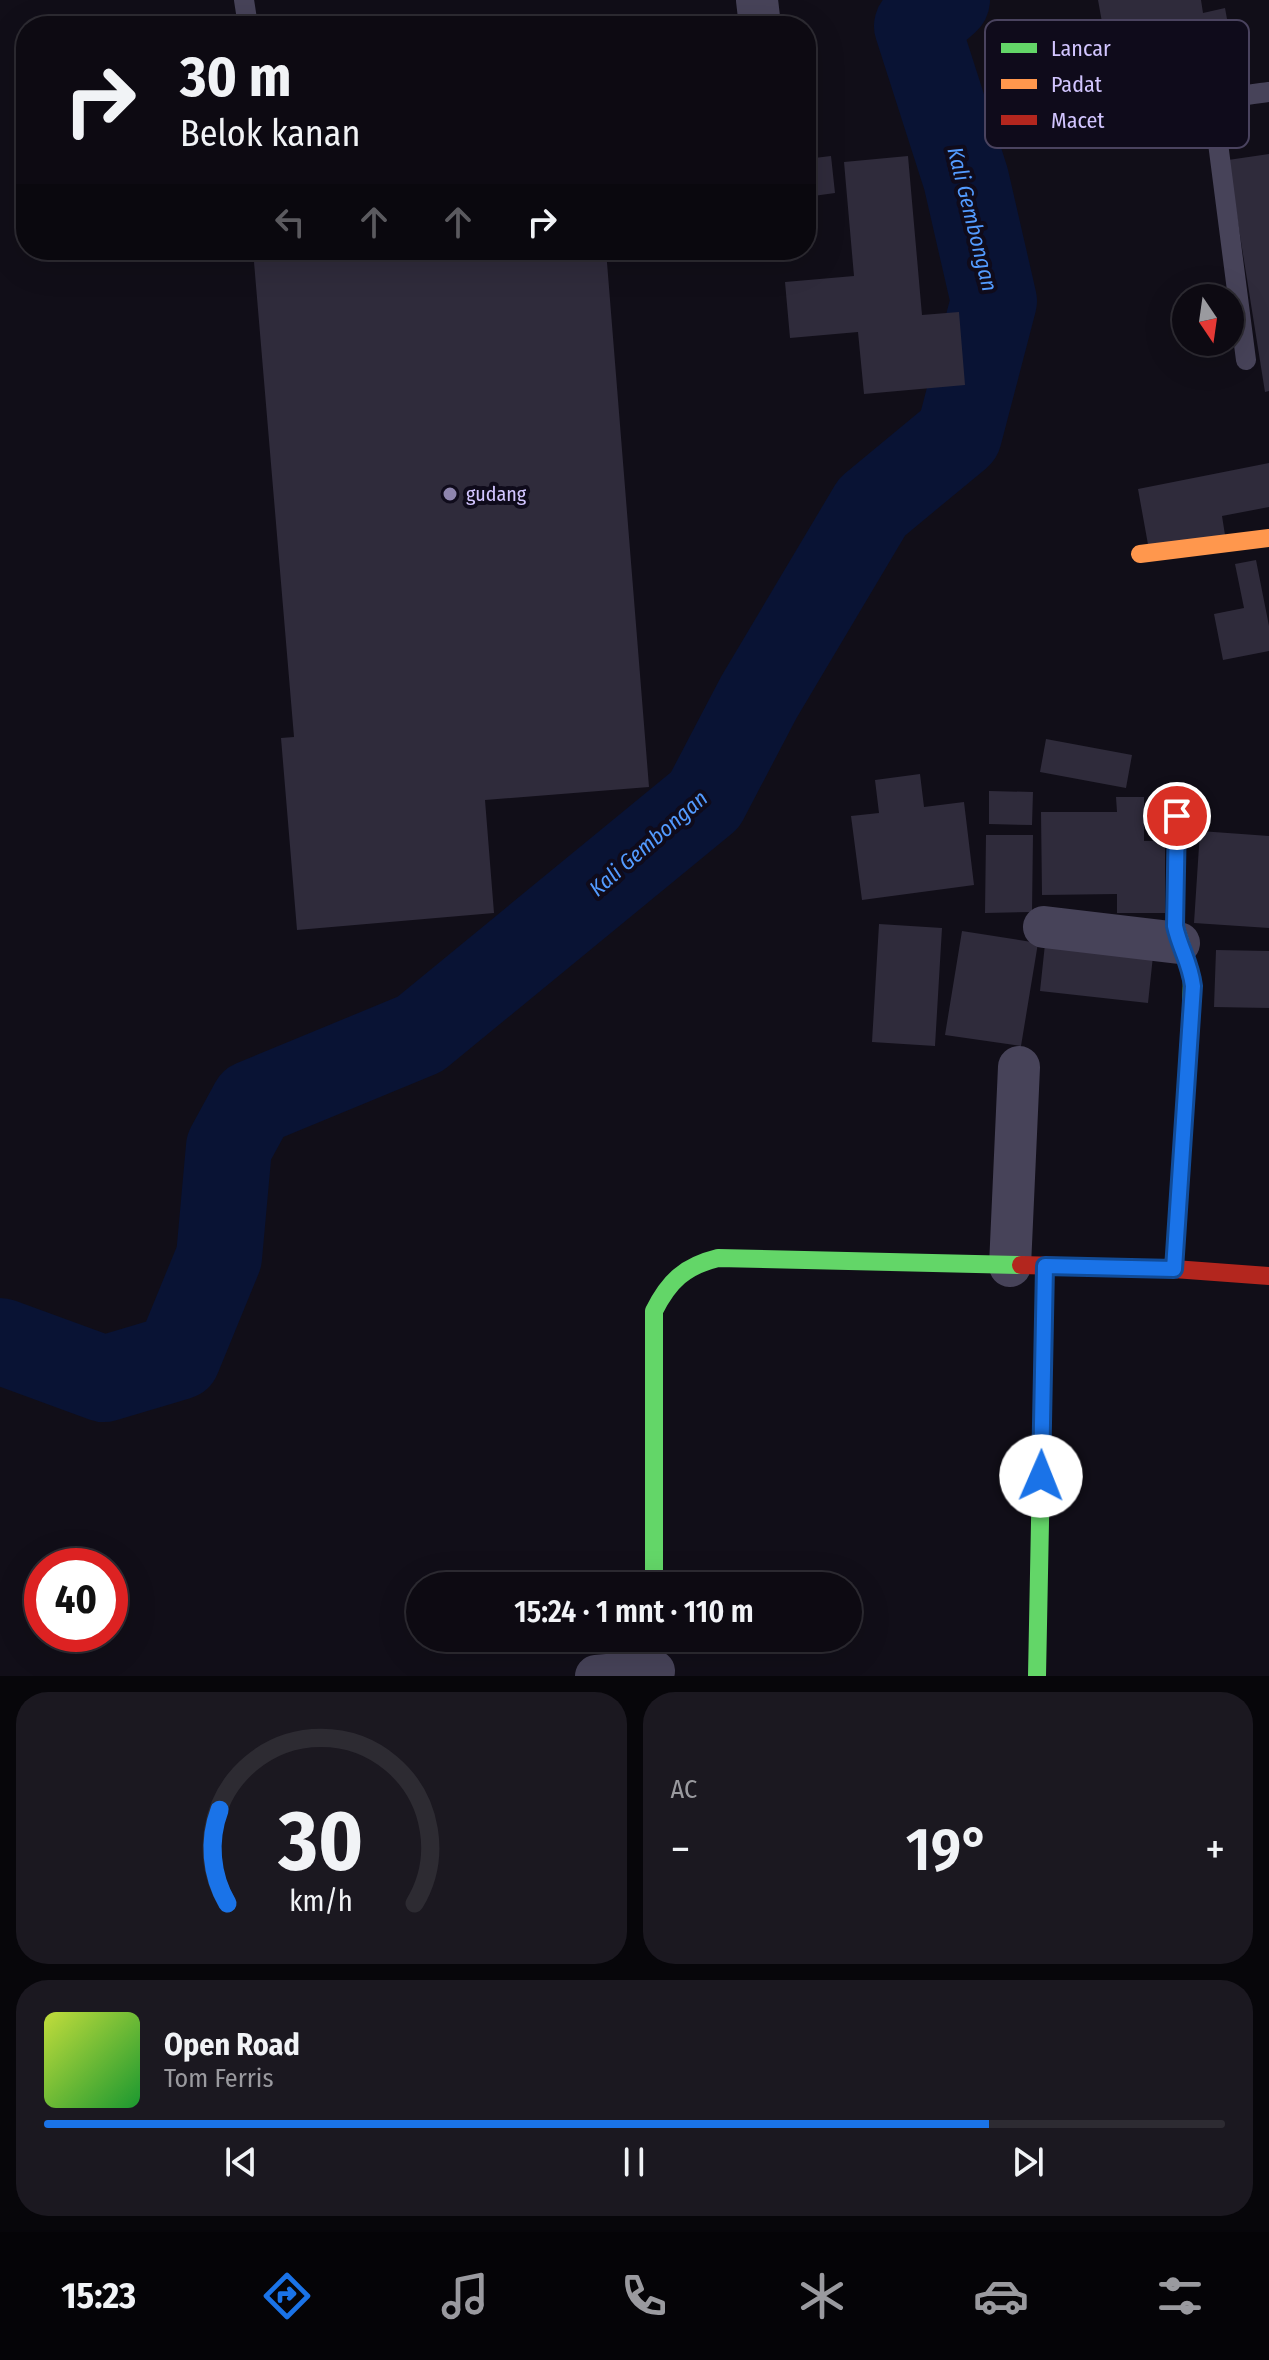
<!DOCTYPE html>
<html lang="id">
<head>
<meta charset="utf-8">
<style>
	:root { --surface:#0d0a12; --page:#1b1820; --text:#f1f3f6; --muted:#9a9a9f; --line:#2d2b32; --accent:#1a73e8 }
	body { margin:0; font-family:"Fira Sans Condensed",sans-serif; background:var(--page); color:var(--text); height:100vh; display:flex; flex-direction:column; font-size:30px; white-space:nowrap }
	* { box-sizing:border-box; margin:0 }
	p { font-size:26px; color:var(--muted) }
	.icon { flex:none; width:44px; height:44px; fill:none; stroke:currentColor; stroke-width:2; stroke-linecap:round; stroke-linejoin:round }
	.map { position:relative; height:1676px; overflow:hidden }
	.drawer { display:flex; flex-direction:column; gap:16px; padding:16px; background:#07060a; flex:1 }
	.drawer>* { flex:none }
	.hud { position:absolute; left:16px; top:16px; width:800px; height:244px; border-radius:32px; box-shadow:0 8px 32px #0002,0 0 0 2px var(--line); background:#0d0a12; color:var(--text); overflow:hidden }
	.needle { width:52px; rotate:167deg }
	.controls { position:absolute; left:1172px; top:284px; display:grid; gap:16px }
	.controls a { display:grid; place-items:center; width:72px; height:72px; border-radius:50%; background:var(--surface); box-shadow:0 8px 32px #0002,0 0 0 2px var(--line); font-size:40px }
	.speed { position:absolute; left:24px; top:1548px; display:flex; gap:16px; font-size:40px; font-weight:700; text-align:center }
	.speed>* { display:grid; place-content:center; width:104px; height:104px; border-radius:50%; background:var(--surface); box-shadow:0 8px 32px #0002,0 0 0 2px var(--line); line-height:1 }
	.speed .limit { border:12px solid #d22; background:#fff; color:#111 }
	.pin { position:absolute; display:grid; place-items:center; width:68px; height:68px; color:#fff; margin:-34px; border:4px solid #fff; border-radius:50%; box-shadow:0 2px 8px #0007 }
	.me { position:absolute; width:88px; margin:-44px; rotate:1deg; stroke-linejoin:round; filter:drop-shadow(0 0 6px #0008) }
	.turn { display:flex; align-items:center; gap:28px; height:168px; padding:0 32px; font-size:36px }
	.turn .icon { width:104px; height:104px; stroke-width:2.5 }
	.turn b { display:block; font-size:56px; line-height:68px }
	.lanes { display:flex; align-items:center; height:76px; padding:0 32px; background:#0003; justify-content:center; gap:40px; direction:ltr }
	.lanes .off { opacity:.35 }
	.big { font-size:60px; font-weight:600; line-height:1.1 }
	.drawer .card { flex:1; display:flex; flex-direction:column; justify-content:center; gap:12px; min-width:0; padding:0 28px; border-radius:32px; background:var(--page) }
	.drawer .dial { align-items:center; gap:0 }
	.dial svg { height:208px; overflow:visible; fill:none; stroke:var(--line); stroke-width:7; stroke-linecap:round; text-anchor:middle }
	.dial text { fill:var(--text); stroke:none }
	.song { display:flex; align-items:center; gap:24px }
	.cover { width:96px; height:96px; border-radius:12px; background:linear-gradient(135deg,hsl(70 70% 55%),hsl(130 70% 35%)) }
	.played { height:8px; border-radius:4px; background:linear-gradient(90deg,var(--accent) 80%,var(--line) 80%) }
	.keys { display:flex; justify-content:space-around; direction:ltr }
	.heat { display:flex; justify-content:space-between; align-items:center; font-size:44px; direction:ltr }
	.drawer .tiles { flex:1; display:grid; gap:16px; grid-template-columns:1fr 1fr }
	.card:last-child { grid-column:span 2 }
	.trip { position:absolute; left:406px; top:1572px; width:456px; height:80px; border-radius:40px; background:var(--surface); box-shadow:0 8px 32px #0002,0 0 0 2px var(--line); font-weight:600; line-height:80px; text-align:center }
	.tab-bar { display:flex; height:128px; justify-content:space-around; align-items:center; background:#050407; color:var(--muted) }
	.tab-bar .icon { width:56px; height:56px }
	.tab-bar .selected { color:var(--accent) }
	.tab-bar b { font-size:36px; color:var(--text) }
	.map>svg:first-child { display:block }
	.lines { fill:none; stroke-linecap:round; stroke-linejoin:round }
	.river { stroke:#091334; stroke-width:86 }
	.building { fill:#2f2b3b }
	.lane { stroke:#474359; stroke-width:20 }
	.street { stroke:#474359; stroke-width:42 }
	.fast { stroke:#63d668; stroke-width:18 }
	.slow { stroke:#ff974d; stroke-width:18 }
	.jam { stroke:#b3261e; stroke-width:18 }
	.route-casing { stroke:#114b97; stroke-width:20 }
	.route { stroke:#1a73e8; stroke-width:14 }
	.poi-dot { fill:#8e85ae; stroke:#0f0b1b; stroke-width:3 }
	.labels { text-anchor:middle; stroke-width:8; stroke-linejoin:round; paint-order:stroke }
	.poi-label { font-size:20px; fill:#d2c5ff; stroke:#0f0b1b; text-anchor:start }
	.water-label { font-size:22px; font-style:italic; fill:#539bff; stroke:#0f0b1b }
	.key { fill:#0f0b1b; stroke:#4a435f; stroke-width:2 }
	.key-label { font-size:22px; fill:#d2c5ff }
</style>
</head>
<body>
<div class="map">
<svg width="1269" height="1676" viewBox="0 0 1269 1676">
	<rect width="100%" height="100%" fill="#110e18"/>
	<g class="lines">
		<path class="river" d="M0 1341 104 1379 178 1357 219 1257 229 1147 253 1103 420 1034 705 800 759 697 872 507 959 435 994 301 966 179 917 26 947 0"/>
	</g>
	<path class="building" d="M1098 0H1201L1203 13 1225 8 1236 68 1188 77 1184 59 1111 72Z
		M1269 154V391L1265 392 1228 160Z
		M831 156 835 193 806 197V159Z
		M908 156 922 315 959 312 965 385 864 394 858 332 790 338 785 282 854 276 844 162Z
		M253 250H606L649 787 485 800 494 913 297 930 281 738 294 737Z
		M1269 463V507L1222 516 1225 535 1149 550 1138 489Z
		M1256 560 1269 626V651L1223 660 1214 614 1244 608 1235 564Z
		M1046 739 1132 755 1126 788 1040 772Z
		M920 774 924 807 964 802 974 885 862 900 851 816 879 813 875 780Z
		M989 791 1033 792 1032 825 989 824Z
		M1116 797H1144V841H1165V913H1117V894L1042 895 1041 812H1117Z
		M1200 831 1269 836V928L1194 923Z
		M986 835H1033L1032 912 985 913Z
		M879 924 942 928 935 1046 872 1042Z
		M962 931 1038 943 1021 1046 945 1035Z
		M1045 944 1153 956 1148 1003 1040 991Z
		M1216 950 1269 951V1008L1214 1007Z"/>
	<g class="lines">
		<path class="lane" d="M244 0 248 26
			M1246 360 1214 112C1229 95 1247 95 1269 92"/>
		<path class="street" d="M757 0 760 26
			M1044 927 1179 943
			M1010 1266 1019 1067
			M596 1676 654 1671"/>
		<path class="fast" d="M1177 816 1175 926 1192 978 1191 1013
			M654 1586V1311C669 1281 685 1266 718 1258L1021 1265
			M1037 1676 1045 1266"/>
		<path class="slow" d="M1140 554 1269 538
			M1174 1269 1191 1013"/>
		<path class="jam" d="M1021 1265 1174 1269 1269 1276"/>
	</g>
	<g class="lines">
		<defs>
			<path id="route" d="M1041 1476 1045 1266 1174 1269 1193 986C1190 962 1180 949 1175 926L1177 816"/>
		</defs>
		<use href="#route" class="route-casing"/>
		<use href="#route" class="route"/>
	</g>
	<circle class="poi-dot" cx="450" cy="494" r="8"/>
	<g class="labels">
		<g class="poi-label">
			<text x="466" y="501">gudang</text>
		</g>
		<g class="water-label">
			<text transform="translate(973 219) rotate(76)" y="8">Kali Gembongan</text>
			<text transform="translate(648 843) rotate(-41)" y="8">Kali Gembongan</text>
		</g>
	</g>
	<rect x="985" y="20" width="264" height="128" rx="12" class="key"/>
	<rect x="1001" y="43" width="36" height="10" fill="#63d668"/>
	<rect x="1001" y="79" width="36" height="10" fill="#ff974d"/>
	<rect x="1001" y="115" width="36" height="10" fill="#b3261e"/>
	<g class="key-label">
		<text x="1051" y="56">Lancar</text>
		<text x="1051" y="92">Padat</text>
		<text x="1051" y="128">Macet</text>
	</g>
</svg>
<div class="controls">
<a><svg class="needle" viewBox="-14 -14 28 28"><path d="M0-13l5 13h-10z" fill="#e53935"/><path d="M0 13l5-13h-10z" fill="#9a9a9f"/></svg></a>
</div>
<div class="speed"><div class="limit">40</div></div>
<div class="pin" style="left:1177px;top:816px;background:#d93025"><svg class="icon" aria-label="arrive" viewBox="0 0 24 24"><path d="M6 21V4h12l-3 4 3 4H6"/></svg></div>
<svg class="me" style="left:1041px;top:1476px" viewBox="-20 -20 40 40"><circle r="19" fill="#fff"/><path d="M0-13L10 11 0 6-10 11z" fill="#1a73e8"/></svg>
<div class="trip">15:24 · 1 mnt · 110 m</div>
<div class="hud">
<div class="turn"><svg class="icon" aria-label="right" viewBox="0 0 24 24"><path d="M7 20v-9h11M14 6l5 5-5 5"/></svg><div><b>30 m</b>Belok kanan</div></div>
<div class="lanes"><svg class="icon off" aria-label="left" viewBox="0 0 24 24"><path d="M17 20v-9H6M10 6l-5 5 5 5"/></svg><svg class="icon off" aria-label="ahead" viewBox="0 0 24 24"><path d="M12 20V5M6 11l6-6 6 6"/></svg><svg class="icon off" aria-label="ahead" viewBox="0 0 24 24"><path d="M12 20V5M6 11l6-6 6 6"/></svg><svg class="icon" aria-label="right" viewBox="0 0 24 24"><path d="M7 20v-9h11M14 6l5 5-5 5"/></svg></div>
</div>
</div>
<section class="drawer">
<div class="tiles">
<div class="card dial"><svg viewBox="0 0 100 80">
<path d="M14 69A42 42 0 1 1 86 69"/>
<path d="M14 69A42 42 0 0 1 11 33" stroke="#1a73e8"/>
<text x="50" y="56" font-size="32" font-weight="700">30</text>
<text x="50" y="72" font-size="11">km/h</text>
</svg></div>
<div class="card"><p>AC</p>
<div class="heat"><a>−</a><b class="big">19°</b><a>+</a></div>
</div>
<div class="card">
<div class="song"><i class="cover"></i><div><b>Open Road</b><p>Tom Ferris</p></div></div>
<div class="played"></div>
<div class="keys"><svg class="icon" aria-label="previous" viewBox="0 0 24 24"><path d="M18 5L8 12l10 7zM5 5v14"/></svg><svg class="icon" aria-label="pause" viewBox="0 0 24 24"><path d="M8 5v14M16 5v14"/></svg><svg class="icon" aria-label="next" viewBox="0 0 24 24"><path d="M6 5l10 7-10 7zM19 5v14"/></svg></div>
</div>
</div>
</section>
<nav class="tab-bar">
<b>15:23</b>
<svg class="icon selected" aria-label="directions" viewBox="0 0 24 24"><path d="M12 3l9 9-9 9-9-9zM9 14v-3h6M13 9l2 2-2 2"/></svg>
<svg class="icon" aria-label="music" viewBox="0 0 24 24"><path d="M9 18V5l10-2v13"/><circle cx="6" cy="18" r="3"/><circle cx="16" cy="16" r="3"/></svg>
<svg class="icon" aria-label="phone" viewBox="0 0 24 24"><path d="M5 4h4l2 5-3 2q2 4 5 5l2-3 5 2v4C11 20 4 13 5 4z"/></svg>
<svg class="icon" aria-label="climate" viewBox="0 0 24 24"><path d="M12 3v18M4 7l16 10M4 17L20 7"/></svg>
<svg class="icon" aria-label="car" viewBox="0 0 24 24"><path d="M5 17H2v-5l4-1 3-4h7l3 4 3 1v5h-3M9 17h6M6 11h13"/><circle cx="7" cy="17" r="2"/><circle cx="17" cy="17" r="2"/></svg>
<svg class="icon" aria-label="filters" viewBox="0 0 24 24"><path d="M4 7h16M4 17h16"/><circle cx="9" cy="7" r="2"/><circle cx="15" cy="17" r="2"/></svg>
</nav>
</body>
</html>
